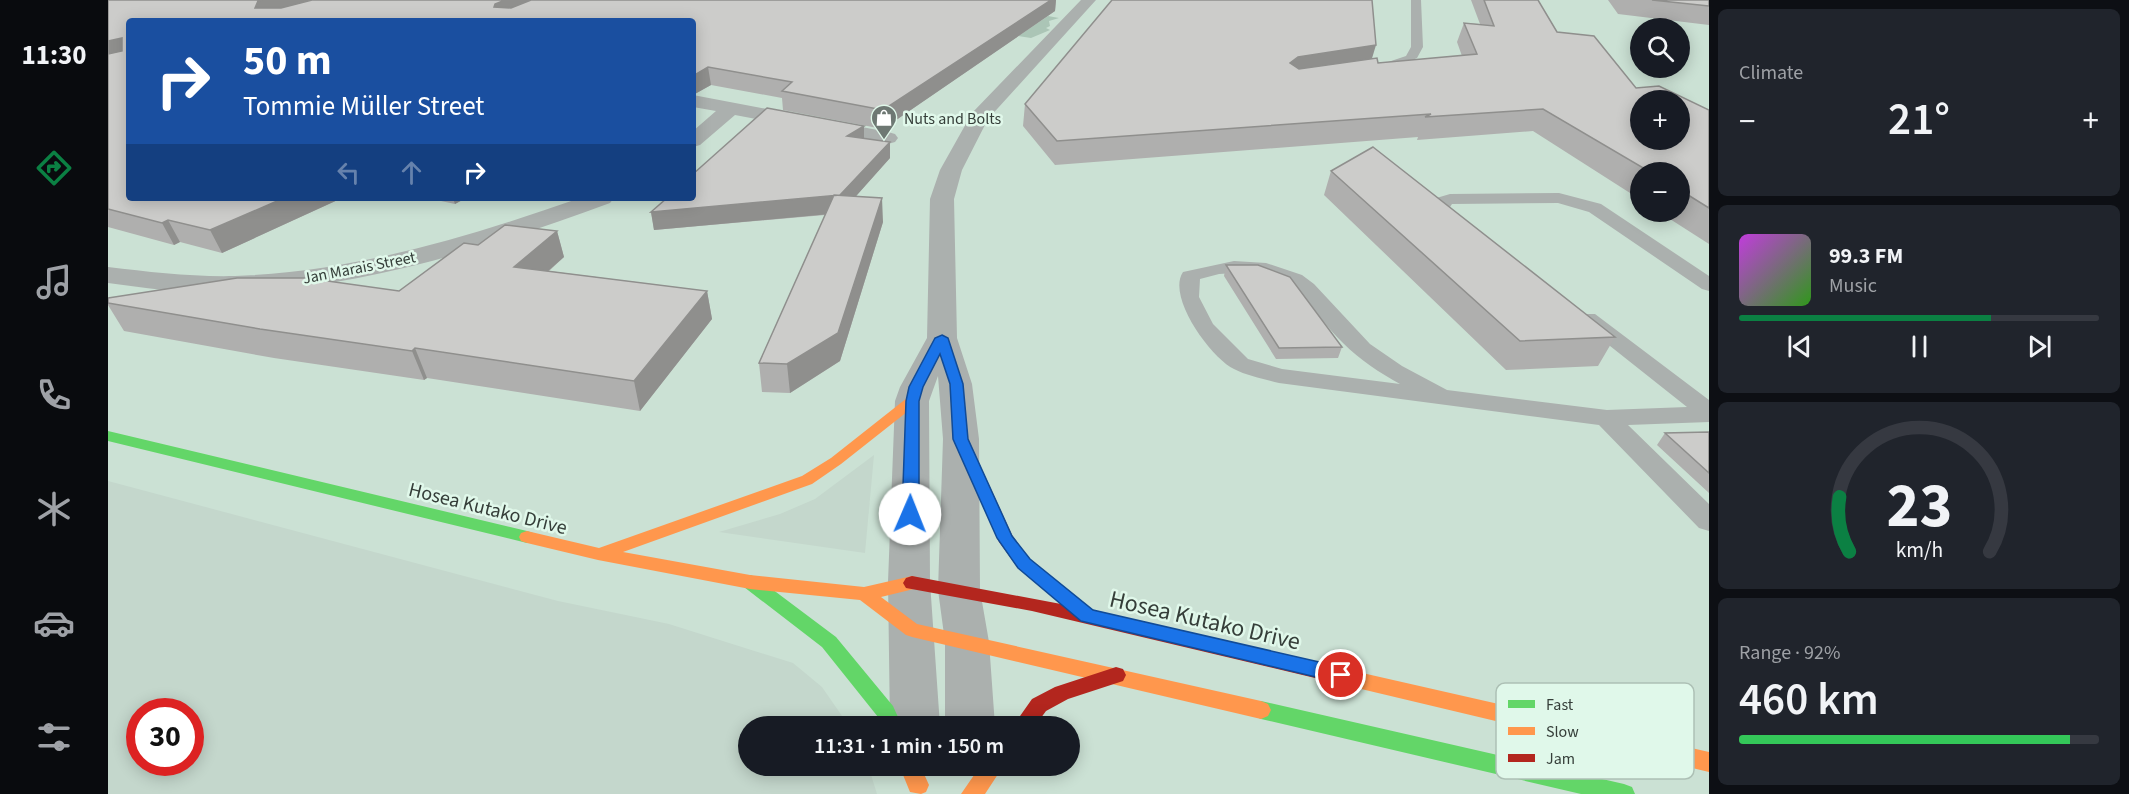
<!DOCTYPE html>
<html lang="en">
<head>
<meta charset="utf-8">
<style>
	:root { --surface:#171b24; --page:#20242c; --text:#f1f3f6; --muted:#9ea1a6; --line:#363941; --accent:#0b8043 }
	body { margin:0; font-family:"Source Sans 3",sans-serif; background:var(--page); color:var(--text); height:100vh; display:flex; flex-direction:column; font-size:22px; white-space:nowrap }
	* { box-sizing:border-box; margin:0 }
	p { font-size:20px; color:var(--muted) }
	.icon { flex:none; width:33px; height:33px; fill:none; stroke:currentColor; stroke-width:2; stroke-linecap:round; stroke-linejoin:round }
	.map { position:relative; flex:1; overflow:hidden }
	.drawer { display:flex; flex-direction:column; gap:9px; padding:9px; background:#0d0f14; width:420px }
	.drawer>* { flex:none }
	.hud { position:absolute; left:18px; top:18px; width:570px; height:183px; border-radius:6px; box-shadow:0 3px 15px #0003; background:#1a4fa0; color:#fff; overflow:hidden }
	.buttons { position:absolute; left:1522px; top:18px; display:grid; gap:12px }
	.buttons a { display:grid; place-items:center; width:60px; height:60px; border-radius:50%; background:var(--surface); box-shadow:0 3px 15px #0003; font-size:30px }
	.speed { position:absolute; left:18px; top:698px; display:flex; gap:12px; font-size:30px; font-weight:700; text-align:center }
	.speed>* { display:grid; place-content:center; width:78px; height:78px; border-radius:50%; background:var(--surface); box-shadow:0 3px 15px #0003; line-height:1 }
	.speed .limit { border:9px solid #d22; background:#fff; color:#111 }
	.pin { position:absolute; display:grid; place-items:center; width:51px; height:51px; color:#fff; margin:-26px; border:3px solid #fff; border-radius:50%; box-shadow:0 2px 6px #0007 }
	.me { position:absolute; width:66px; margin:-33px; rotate:1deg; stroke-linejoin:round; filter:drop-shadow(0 0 4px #0008) }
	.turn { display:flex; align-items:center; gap:21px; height:126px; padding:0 18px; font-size:27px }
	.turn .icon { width:78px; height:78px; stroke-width:2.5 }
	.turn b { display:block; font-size:42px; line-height:51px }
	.lanes { display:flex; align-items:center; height:57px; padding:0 18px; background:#0003; justify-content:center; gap:30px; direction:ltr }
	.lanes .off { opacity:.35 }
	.big { font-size:45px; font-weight:600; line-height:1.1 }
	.drawer .tile { flex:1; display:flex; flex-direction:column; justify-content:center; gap:9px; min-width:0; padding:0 21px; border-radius:9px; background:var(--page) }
	.drawer .dial { align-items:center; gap:0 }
	.dial svg { height:156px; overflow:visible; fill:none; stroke:var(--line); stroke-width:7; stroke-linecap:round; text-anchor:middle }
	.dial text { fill:var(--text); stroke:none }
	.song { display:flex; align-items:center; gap:18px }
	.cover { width:72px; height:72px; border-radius:9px; background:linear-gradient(135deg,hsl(290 70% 55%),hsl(110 70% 35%)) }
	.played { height:6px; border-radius:3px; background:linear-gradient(90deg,var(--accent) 70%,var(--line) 70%) }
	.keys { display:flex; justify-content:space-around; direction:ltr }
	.heat { display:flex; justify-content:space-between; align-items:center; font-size:33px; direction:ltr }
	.charge { height:9px; border-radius:4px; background:linear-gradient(90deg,#34c759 92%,var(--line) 0) }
	.trip { position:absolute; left:630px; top:716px; width:342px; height:60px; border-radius:30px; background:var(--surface); box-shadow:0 3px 15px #0003; font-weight:600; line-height:60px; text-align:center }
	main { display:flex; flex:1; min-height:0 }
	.menu { display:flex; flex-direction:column; width:108px; justify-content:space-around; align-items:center; background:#090b0e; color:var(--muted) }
	.menu .icon { width:42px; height:42px }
	.menu .active { color:var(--accent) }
	.menu b { font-size:27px; color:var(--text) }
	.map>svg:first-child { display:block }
	.built { fill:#cbe1d4; fill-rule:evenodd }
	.green { fill:#c4d7cc; fill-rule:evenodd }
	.forest { fill:#abc5b6 }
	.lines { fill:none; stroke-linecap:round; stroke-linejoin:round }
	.lane { fill:#abb0ae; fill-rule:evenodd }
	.street { fill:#abb0ae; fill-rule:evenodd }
	.fast { fill:#63d668; fill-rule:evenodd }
	.slow { fill:#ff974d; fill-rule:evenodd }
	.jam { fill:#b3261e; fill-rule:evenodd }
	.wall { fill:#afafae }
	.shaded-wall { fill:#8f8f8d }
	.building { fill:#ccccca; stroke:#8f8f8d; stroke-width:1.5; fill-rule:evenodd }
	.route { fill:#1a73e8; stroke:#114b97; stroke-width:1.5 }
	.labels { text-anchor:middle; stroke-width:5; stroke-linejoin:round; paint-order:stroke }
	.far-poi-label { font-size:16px; fill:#353e39; stroke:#e0f8ea; text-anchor:start }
	.far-street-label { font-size:16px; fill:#353e39; stroke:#e0f8ea }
	.street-label { font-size:20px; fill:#353e39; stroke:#e0f8ea }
	.near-street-label { font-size:24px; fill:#353e39; stroke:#e0f8ea }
	.key { fill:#e0f8ea; stroke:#adc0b5; stroke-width:1.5 }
	.key-label { font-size:16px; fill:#353e39 }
</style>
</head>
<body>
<main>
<nav class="menu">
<b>11:30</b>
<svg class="icon active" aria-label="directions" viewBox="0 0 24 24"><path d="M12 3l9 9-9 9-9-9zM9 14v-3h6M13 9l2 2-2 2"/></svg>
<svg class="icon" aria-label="music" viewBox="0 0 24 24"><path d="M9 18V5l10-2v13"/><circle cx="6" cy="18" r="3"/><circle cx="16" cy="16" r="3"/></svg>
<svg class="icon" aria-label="phone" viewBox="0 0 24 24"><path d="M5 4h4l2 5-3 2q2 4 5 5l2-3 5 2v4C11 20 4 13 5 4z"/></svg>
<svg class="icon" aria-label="climate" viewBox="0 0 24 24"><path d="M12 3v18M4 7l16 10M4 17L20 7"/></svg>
<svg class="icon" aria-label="car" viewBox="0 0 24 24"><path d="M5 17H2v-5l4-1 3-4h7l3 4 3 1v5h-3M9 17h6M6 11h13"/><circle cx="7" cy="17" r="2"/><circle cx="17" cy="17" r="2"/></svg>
<svg class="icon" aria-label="filters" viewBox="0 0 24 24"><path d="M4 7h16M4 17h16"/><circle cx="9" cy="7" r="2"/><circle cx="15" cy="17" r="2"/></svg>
</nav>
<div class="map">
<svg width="1601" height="794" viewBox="0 0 1601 794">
	<rect width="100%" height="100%" fill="#d9e5de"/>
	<path class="built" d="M0 0H1601V794H0ZM21 21H585V198H21ZM1533 28H1572V68H1533ZM1533 100H1572V140H1533ZM1533 172H1572V212H1533ZM32 711H82V762H32ZM640 726H962V765H640Z"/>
	<path class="green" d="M766 455 757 553 611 532 672 514 707 499Z
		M0 481 450 601 561 624 685 663 714 687 741 726H640V765H760L769 794H0ZM32 711H82V762H32Z"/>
	<path class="forest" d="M940 16 951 18 941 21 942 26 938 28 942 30 923 38 910 36Z"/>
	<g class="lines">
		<path class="lane" d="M1303 0H1313L1315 47 1309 58 1270 74H1262V68L1298 56 1303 47Z
			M1451 193 1493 204 1601 276V291L1594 289 1481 212 1450 203 1344 204 1342 207 1359 222 1350 227 1329 214 1322 203 1325 199 1342 194Z
			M1126 261 1158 263 1194 275 1206 284 1262 344 1294 366 1339 390 1499 410 1579 407 1468 319 1471 314H1487L1601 400V422L1520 425 1601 504V531L1591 528 1491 425 1171 383C1157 379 1139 376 1126 369 1104 359 1058 297 1075 272ZM1142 272C1194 279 1202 311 1235 343 1252 360 1272 373 1292 384L1174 369 1140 359 1105 324 1091 297 1092 279 1111 274Z"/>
		<path class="street" d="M973 0H988L880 119 854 170 846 199 849 338 864 384 871 439 872 590 881 642 887 726H837V642L830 590 835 439 830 376 821 401 822 582 832 726H782L780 582 787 401 792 387 819 338 822 199 832 170 864 113Z
			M585 95 780 132 787 134 790 138 787 142 780 144 627 115 592 145 585 147V131L608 111 585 107Z
			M472 198H506L502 203C381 247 257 288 127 292 84 294 42 289 0 283V267C42 272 84 277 127 276 246 272 360 237 472 198Z"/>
		<path class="fast" d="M0 431 419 531 425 533 427 537 425 541 419 543 0 441Z
			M642 575 648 577 728 637 785 706 794 726H774L770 717 714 647 636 587 633 582 636 577Z
			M1153 701 1516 784 1524 787 1527 794H1473L1153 719 1146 716 1143 710 1146 704Z"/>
		<path class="slow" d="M804 397 809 398 811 401 809 404 733 464 704 484 515 552 642 575 756 587 804 576 810 578 813 583 810 588 773 597 809 624 1153 701 1160 704 1163 710 1160 716 1153 719 804 637 798 635 752 600 642 589 490 560 419 543 413 541 411 537 413 533 419 531 491 548 694 476 723 458 799 398Z
			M1228 667 1601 752V772L1228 683 1221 681 1218 675 1221 669Z
			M791 765H812L821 785 818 792 813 794 802 792Z
			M873 765H896L877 794H853Z"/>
		<path class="jam" d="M853 434 860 439 904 535 922 560 983 611 1228 667 1235 669 1238 675 1235 681 1228 683 924 611 798 588 795 583 798 578 804 576 953 604 910 568 891 542 846 439Z
			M1008 667 1015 669 1018 675 1015 681 960 699 938 711 927 726H905L924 699 947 687Z"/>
	</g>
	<path class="wall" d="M0 0H948L947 11 775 129 675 110 674 98 603 85 585 95V21H21L234 198 114 253 72 242 66 245 0 227Z
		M1363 0H1430L1449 32 1528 88 1601 110V244L1551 212H1572V172H1533V200L1425 131 1309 140 1310 137 947 165 915 126 917 104 1264 59 1270 63 1354 56 1349 42 1356 23 1372 24Z
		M1500 0H1601V25L1510 14Z
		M756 139 782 142V158L748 196 775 222 732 361 682 393 654 392 651 363 717 215 546 230 543 212Z
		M1223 171 1507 337 1490 366 1398 370 1216 195Z
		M319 198H358L347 204Z
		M449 231 456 257 441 271 599 291 604 319 532 411 319 378 316 380 166 358 16 331 0 305V298L291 291 370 245Z
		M1118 265 1234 347 1230 358 1168 359 1116 276Z
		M1601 432V493L1549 445 1557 433Z"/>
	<path class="shaded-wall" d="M154 0H214L156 16 147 8 150 1Z
		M397 0H435L391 19 386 7 387 4Z
		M943 0H948L947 11 775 129V110Z
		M14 38 21 51 0 59V41Z
		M1268 45 1262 65 1185 77 1182 63 1190 57Z
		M600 67 603 85 585 95V76Z
		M756 126V142L739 136Z
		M782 142V158L733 213 546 230 543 212Z
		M176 198H234L114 253 102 230Z
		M345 198H358L347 204Z
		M774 198 775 222 732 361 682 393 679 364Z
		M60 220 72 242 66 245 54 223Z
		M449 231 456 257 414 294 406 267Z
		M599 291 604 319 532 411 526 381Z
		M307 348 319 378 316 380 304 351Z"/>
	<path class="building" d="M0 0H154L150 1 147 8H173L204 0H397L387 4 386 7 403 8 423 0H943L775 110 674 91 684 82 600 67 585 76V21H21V198H176L102 230 60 220 54 223 0 209V54L14 51V38L0 41Z
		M1004 0H1264L1268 45 1190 57 1182 63 1191 69 1269 58 1270 63 1369 54 1356 23 1386 26 1376 0H1430L1449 32 1486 36 1528 88 1551 86 1601 110V208L1572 190V172H1542L1435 109 1317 117 1323 114 949 141 917 104ZM1533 100H1572V140H1533Z
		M1544 0H1601V6Z
		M659 108 756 126 739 136 782 142 732 195 543 212 559 198H585V174Z
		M1265 147 1507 337 1412 341 1223 171Z
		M726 195 774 198 730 333 679 364 651 363Z
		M397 225 449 231 406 267 599 291 526 381 307 348 304 351 152 329 0 303V298L129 278H198L291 291 356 243 370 245Z
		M1118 265H1150L1182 277 1234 347 1171 348Z
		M1601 432V473L1557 433Z"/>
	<path class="route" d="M834 335 840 338 855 384 860 439 904 536 922 559 985 610 1233 667 1240 670 1242 675 1240 681 1233 683 973 621 910 568 889 538 845 439 842 384 832 354 815 387 811 401V514L808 518H797L794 514 798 401 801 387 827 338Z"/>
	<defs>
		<symbol id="shop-pin" viewBox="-11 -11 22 30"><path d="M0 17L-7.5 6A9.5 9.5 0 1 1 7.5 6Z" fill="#6e7873" stroke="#e0f8ea"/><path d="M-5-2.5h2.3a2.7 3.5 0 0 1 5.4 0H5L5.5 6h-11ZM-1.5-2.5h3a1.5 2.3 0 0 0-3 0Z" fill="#fff"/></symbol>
	</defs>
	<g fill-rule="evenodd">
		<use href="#shop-pin" x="761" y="103" width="30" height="40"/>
	</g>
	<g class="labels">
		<g class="far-poi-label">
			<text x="796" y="124">Nuts and Bolts</text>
		</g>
		<g class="far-street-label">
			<text transform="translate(251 267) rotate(-11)" y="6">Jan Marais Street</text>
		</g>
		<g class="street-label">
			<text transform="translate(380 508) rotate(14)" y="7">Hosea Kutako Drive</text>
		</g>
		<g class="near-street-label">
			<text transform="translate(1097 620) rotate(13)" y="8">Hosea Kutako Drive</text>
		</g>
	</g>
	<rect x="1388" y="683" width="198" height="96" rx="9" class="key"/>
	<rect x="1400" y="700" width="27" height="8" fill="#63d668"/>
	<rect x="1400" y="727" width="27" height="8" fill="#ff974d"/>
	<rect x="1400" y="754" width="27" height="8" fill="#b3261e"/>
	<g class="key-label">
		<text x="1438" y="710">Fast</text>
		<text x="1438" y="737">Slow</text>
		<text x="1438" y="764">Jam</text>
	</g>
</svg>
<div class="buttons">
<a><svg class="icon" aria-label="search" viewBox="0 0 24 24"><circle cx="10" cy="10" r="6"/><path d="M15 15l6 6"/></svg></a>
<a>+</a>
<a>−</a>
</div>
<div class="speed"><div class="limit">30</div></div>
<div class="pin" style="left:1233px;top:675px;background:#d93025"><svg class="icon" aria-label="arrive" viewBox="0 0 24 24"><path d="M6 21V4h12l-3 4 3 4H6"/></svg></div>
<svg class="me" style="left:802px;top:514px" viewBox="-20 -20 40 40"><circle r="19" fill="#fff"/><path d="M0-13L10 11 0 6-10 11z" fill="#1a73e8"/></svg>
<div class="trip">11:31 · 1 min · 150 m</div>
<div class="hud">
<div class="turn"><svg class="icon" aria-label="right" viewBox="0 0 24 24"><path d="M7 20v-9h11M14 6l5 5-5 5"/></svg><div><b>50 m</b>Tommie Müller Street</div></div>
<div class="lanes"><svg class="icon off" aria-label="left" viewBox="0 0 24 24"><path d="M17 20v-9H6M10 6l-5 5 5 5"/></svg><svg class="icon off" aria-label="ahead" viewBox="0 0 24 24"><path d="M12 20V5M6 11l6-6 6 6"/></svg><svg class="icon" aria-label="right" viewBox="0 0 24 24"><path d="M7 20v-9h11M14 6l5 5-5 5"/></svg></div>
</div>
</div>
<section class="drawer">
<div class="tile"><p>Climate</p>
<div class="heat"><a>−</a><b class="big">21°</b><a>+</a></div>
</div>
<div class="tile">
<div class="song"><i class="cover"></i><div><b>99.3 FM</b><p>Music</p></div></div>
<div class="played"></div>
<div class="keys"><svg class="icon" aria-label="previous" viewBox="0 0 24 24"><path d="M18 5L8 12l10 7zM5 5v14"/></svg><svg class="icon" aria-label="pause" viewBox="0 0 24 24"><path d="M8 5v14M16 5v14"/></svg><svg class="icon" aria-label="next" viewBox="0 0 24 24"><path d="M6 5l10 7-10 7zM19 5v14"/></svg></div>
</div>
<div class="tile dial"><svg viewBox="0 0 100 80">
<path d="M14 69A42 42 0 1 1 86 69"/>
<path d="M14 69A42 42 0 0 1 9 41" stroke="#0b8043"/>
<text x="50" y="56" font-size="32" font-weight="700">23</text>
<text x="50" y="72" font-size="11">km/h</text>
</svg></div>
<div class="tile"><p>Range · 92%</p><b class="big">460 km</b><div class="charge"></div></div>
</section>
</main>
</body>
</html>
